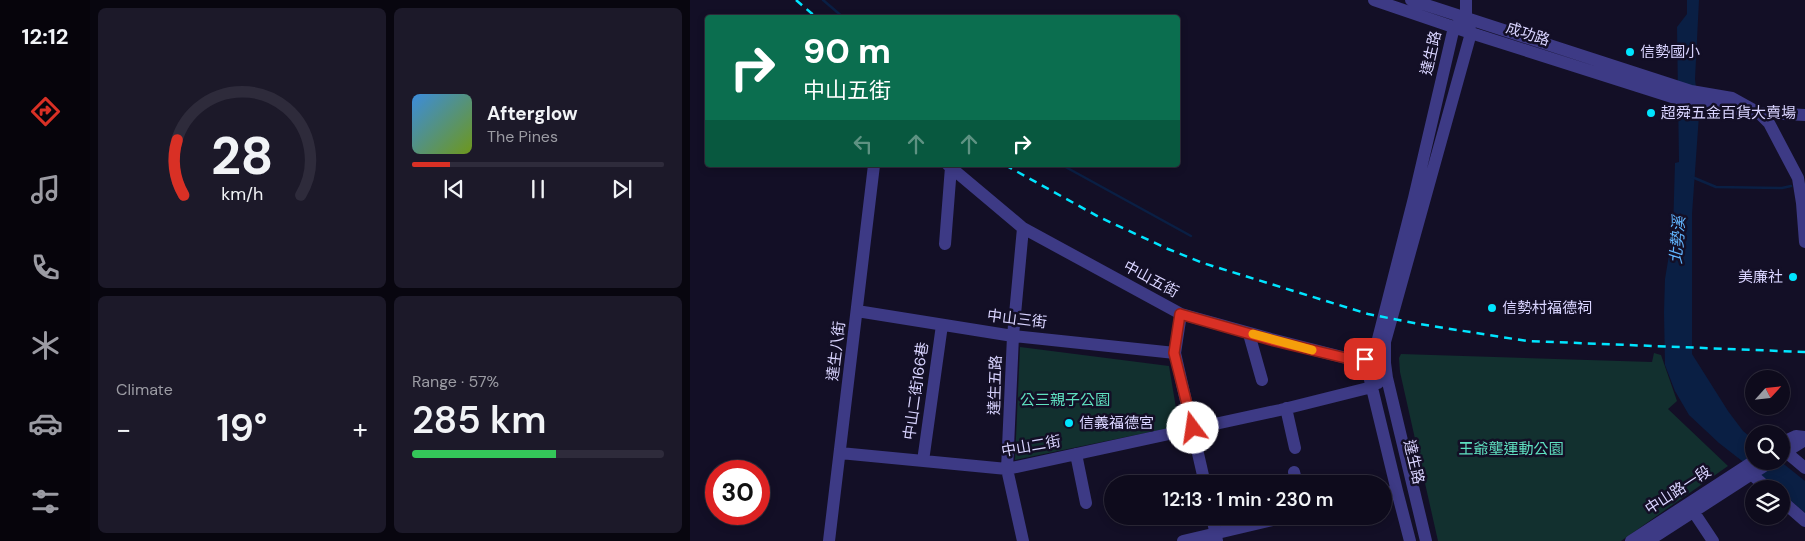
<!DOCTYPE html>
<html lang="en">
<head>
<meta charset="utf-8">
<style>
	:root { --surface:#0e0b1c; --page:#1c1929; --text:#f1f3f6; --muted:#9b9ba3; --line:#2e2b3b; --accent:#d93025 }
	body { margin:0; font-family:"DM Sans","Noto Sans TC",sans-serif; background:var(--page); color:var(--text); height:100vh; display:flex; flex-direction:column; font-size:19px; white-space:nowrap }
	* { box-sizing:border-box; margin:0 }
	p { font-size:16px; color:var(--muted) }
	.icon { flex:none; width:28px; height:28px; fill:none; stroke:currentColor; stroke-width:2; stroke-linecap:round; stroke-linejoin:round }
	.map { position:relative; flex:1; overflow:hidden }
	.panel { display:flex; flex-direction:column; gap:8px; padding:8px; background:#08060f; width:600px }
	.panel>* { flex:none }
	.guide { position:absolute; left:15px; top:15px; width:475px; height:152px; border-radius:5px; box-shadow:0 2px 8px #0003,0 0 0 1px var(--line); background:#0b6e4f; color:#fff; overflow:hidden }
	.needle { width:32px; rotate:63deg }
	.fabs { position:absolute; left:1055px; top:370px; display:grid; gap:10px }
	.fabs a { display:grid; place-items:center; width:45px; height:45px; border-radius:50%; background:var(--surface); box-shadow:0 2px 8px #0003,0 0 0 1px var(--line); font-size:25px }
	.speed { position:absolute; left:15px; top:460px; display:flex; gap:10px; font-size:25px; font-weight:700; text-align:center }
	.speed>* { display:grid; place-content:center; width:65px; height:65px; border-radius:50%; background:var(--surface); box-shadow:0 2px 8px #0003,0 0 0 1px var(--line); line-height:1 }
	.speed .limit { border:8px solid #d22; background:#fff; color:#111 }
	.pin { position:absolute; display:grid; place-items:center; width:42px; height:42px; color:#fff; margin:-21px; border-radius:10px; box-shadow:0 2px 8px #0006 }
	.me { position:absolute; width:55px; margin:-28px; rotate:346deg; stroke-linejoin:round; filter:drop-shadow(0 0 4px #0008) }
	.turn { display:flex; align-items:center; gap:18px; height:105px; padding:0 15px; font-size:22px }
	.turn .icon { width:65px; height:65px; stroke-width:2.5 }
	.turn b { display:block; font-size:35px; line-height:42px }
	.lanes { display:flex; align-items:center; height:48px; padding:0 15px; background:#0003; justify-content:center; gap:25px; direction:ltr }
	.lanes .off { opacity:.35 }
	.big { font-size:38px; font-weight:600; line-height:1.1 }
	.panel .card { flex:1; display:flex; flex-direction:column; justify-content:center; gap:8px; min-width:0; padding:0 18px; border-radius:8px; background:var(--page) }
	.panel .dial { align-items:center; gap:0 }
	.dial svg { height:130px; overflow:visible; fill:none; stroke:var(--line); stroke-width:7; stroke-linecap:round; text-anchor:middle }
	.dial text { fill:var(--text); stroke:none }
	.song { display:flex; align-items:center; gap:15px }
	.cover { width:60px; height:60px; border-radius:8px; background:linear-gradient(135deg,hsl(210 70% 55%),hsl(80 70% 35%)) }
	.played { height:5px; border-radius:2px; background:linear-gradient(90deg,var(--accent) 15%,var(--line) 15%) }
	.keys { display:flex; justify-content:space-around; direction:ltr }
	.heat { display:flex; justify-content:space-between; align-items:center; font-size:28px; direction:ltr }
	.charge { height:8px; border-radius:4px; background:linear-gradient(90deg,#34c759 57%,var(--line) 0) }
	.panel .tiles { flex:1; display:grid; gap:8px; grid-template-columns:repeat(2,1fr) }
	.trip { position:absolute; left:414px; top:475px; width:288px; height:50px; border-radius:25px; background:var(--surface); box-shadow:0 2px 8px #0003,0 0 0 1px var(--line); font-weight:600; line-height:50px; text-align:center }
	main { display:flex; flex:1; min-height:0 }
	.dock { display:flex; flex-direction:column; width:90px; justify-content:space-around; align-items:center; background:#06040b; color:var(--muted) }
	.dock .icon { width:35px; height:35px }
	.dock .on { color:var(--accent) }
	.dock b { font-size:22px; color:var(--text) }
	.map>svg:first-child { display:block }
	.green { fill:#12302f }
	.water { fill:#0a1f44 }
	.lines { fill:none; stroke-linecap:round; stroke-linejoin:round }
	.stream { stroke:#0a1f44; stroke-width:2.5 }
	.minor { stroke:#3d3a85; stroke-width:12 }
	.rail { stroke:#00e5ff; stroke-width:2.5; stroke-dasharray:8 6; stroke-linecap:butt }
	.route-casing { stroke:#8d1f18; stroke-width:12 }
	.route { stroke:#d93025; stroke-width:9 }
	.slow { stroke:#f59e0b; stroke-width:9 }
	.poi-dot { fill:#00e5ff; stroke:#130f26; stroke-width:2 }
	.labels { text-anchor:middle; stroke-width:5; stroke-linejoin:round; paint-order:stroke }
	.street-label { font-size:15px; fill:#d9d4ff; stroke:#130f26 }
	.poi-label { font-size:15px; fill:#d9d4ff; stroke:#130f26; text-anchor:start }
	.park-label { font-size:15px; fill:#5fe0c0; stroke:#130f26 }
	.water-label { font-size:16px; font-style:italic; fill:#62b6ff; stroke:#130f26 }
</style>
</head>
<body>
<main>
<nav class="dock">
<b>12:12</b>
<svg class="icon on" aria-label="directions" viewBox="0 0 24 24"><path d="M12 3l9 9-9 9-9-9zM9 14v-3h6M13 9l2 2-2 2"/></svg>
<svg class="icon" aria-label="music" viewBox="0 0 24 24"><path d="M9 18V5l10-2v13"/><circle cx="6" cy="18" r="3"/><circle cx="16" cy="16" r="3"/></svg>
<svg class="icon" aria-label="phone" viewBox="0 0 24 24"><path d="M5 4h4l2 5-3 2q2 4 5 5l2-3 5 2v4C11 20 4 13 5 4z"/></svg>
<svg class="icon" aria-label="climate" viewBox="0 0 24 24"><path d="M12 3v18M4 7l16 10M4 17L20 7"/></svg>
<svg class="icon" aria-label="car" viewBox="0 0 24 24"><path d="M5 17H2v-5l4-1 3-4h7l3 4 3 1v5h-3M9 17h6M6 11h13"/><circle cx="7" cy="17" r="2"/><circle cx="17" cy="17" r="2"/></svg>
<svg class="icon" aria-label="filters" viewBox="0 0 24 24"><path d="M4 7h16M4 17h16"/><circle cx="9" cy="7" r="2"/><circle cx="15" cy="17" r="2"/></svg>
</nav>
<section class="panel">
<div class="tiles">
<div class="card dial"><svg viewBox="0 0 100 80">
<path d="M14 69A42 42 0 1 1 86 69"/>
<path d="M14 69A42 42 0 0 1 10 35" stroke="#d93025"/>
<text x="50" y="56" font-size="32" font-weight="700">28</text>
<text x="50" y="72" font-size="11">km/h</text>
</svg></div>
<div class="card">
<div class="song"><i class="cover"></i><div><b>Afterglow</b><p>The Pines</p></div></div>
<div class="played"></div>
<div class="keys"><svg class="icon" aria-label="previous" viewBox="0 0 24 24"><path d="M18 5L8 12l10 7zM5 5v14"/></svg><svg class="icon" aria-label="pause" viewBox="0 0 24 24"><path d="M8 5v14M16 5v14"/></svg><svg class="icon" aria-label="next" viewBox="0 0 24 24"><path d="M6 5l10 7-10 7zM19 5v14"/></svg></div>
</div>
<div class="card"><p>Climate</p>
<div class="heat"><a>−</a><b class="big">19°</b><a>+</a></div>
</div>
<div class="card"><p>Range · 57%</p><b class="big">285 km</b><div class="charge"></div></div>
</div>
</section>
<div class="map">
<svg width="1115" height="541" viewBox="0 0 1115 541">
	<rect width="100%" height="100%" fill="#130f26"/>
	<path class="green" d="M330 347 479 366 489 426 325 460Z
		M964 353 971 355 987 401 978 409 1038 466 931 541H748L710 372 709 358 711 354 962 362Z"/>
	<path class="water" d="M997 0H1009L1005 79 1009 115 1002 214V354L1038 411 1053 431 1064 440V461H1090L1115 481V513L1091 492V489H1088L1029 443 999 415 985 391 975 365 974 312 975 279 983 231 985 163 989 162 987 27 997 14Z"/>
	<g class="lines">
		<path class="stream" d="M133 0 154 18
			M372 165 501 236
			M1002 177 1026 187 1092 188 1101 186"/>
		<path class="minor" d="M684 0 781 33 982 97 1069 113 1115 115
			M721 0 1001 91 1042 98 1069 113 1079 123 1108 178 1112 203 1115 242
			M258 165 333 228 491 314 581 339 668 361 675 359 707 491 720 541
			M333 228 323 336 317 469 333 541
			M255 244 261 167
			M167 311 323 336 485 353
			M491 314 485 353 515 484
			M559 334 572 380
			M688 383 686 364 687 343 724 198 764 27 776 17
			M596 408 605 448
			M1091 443 1106 436 1115 437
			M1096 452 1115 468
			M150 453 317 469 590 410 682 387
			M386 454 396 503
			M1091 455 1115 440
			M233 461 252 325
			M1056 469 1078 489
			M604 472 607 484
			M692 494 707 491
			M1091 500 1115 521
			M999 505 1023 541
			M522 516 527 541
			M139 541 184 165
			M493 541 600 516
			M736 541 697 378 695 363V342L781 33 776 17V0
			M941 541 1064 461
			M958 541 1082 461"/>
		<path class="rail" d="M106 0 127 18
			M315 165 409 217 478 249 513 263 678 314 729 324 837 341 1115 352"/>
	</g>
	<g class="lines">
		<defs>
			<path id="route" d="M503 428 484 353 490 314 581 340 668 361 675 359"/>
		</defs>
		<use href="#route" class="route-casing"/>
		<use href="#route" class="route"/>
		<path class="slow" d="M563 334 622 350"/>
	</g>
	<g class="poi-dot">
		<circle cx="940" cy="52" r="5"/>
		<circle cx="961" cy="113" r="5"/>
		<circle cx="1103" cy="277" r="5"/>
		<circle cx="802" cy="308" r="5"/>
		<circle cx="379" cy="423" r="5"/>
	</g>
	<g class="labels">
		<g class="street-label">
			<text transform="translate(838 34) rotate(18)" y="5">成功路</text>
			<text transform="translate(741 53) rotate(-77)" y="5">達生路</text>
			<text transform="translate(461 279) rotate(28)" y="5">中山五街</text>
			<text transform="translate(327 319) rotate(7)" y="5">中山三街</text>
			<text transform="translate(146 351) rotate(-83)" y="5">達生八街</text>
			<text transform="translate(305 385) rotate(-88)" y="5">達生五路</text>
			<text transform="translate(226 391) rotate(-82)" y="5">中山二街166巷</text>
			<text transform="translate(341 446) rotate(-10)" y="5">中山二街</text>
			<text transform="translate(724 462) rotate(77)" y="5">達生路</text>
			<text transform="translate(988 490) rotate(-33)" y="5">中山路一段</text>
		</g>
		<g class="poi-label">
			<text x="950" y="57">信勢國小</text>
			<text x="971" y="118">超舜五金百貨大賣場</text>
			<text x="1093" y="282" text-anchor="end">美廉社</text>
			<text x="812" y="313">信勢村福德祠</text>
			<text x="389" y="428">信義福德宮</text>
		</g>
		<g class="park-label">
			<text x="375" y="405">公三親子公園</text>
			<text x="821" y="454">王爺壟運動公園</text>
		</g>
		<g class="water-label">
			<text transform="translate(987 240) rotate(-86)" y="6">北勢溪</text>
		</g>
	</g>
</svg>
<div class="fabs">
<a><svg class="needle" viewBox="-14 -14 28 28"><path d="M0-13l5 13h-10z" fill="#e53935"/><path d="M0 13l5-13h-10z" fill="#9b9ba3"/></svg></a>
<a><svg class="icon" aria-label="search" viewBox="0 0 24 24"><circle cx="10" cy="10" r="6"/><path d="M15 15l6 6"/></svg></a>
<a><svg class="icon" aria-label="layers" viewBox="0 0 24 24"><path d="M12 4l9 5-9 5-9-5zM3 14l9 5 9-5"/></svg></a>
</div>
<div class="speed"><div class="limit">30</div></div>
<div class="pin" style="left:675px;top:359px;background:#d93025"><svg class="icon" aria-label="arrive" viewBox="0 0 24 24"><path d="M6 21V4h12l-3 4 3 4H6"/></svg></div>
<svg class="me" style="left:503px;top:428px" viewBox="-20 -20 40 40"><circle r="19" fill="#fff"/><path d="M0-13L10 11 0 6-10 11z" fill="#d93025"/></svg>
<div class="trip">12:13 · 1 min · 230 m</div>
<div class="guide">
<div class="turn"><svg class="icon" aria-label="right" viewBox="0 0 24 24"><path d="M7 20v-9h11M14 6l5 5-5 5"/></svg><div><b>90 m</b>中山五街</div></div>
<div class="lanes"><svg class="icon off" aria-label="left" viewBox="0 0 24 24"><path d="M17 20v-9H6M10 6l-5 5 5 5"/></svg><svg class="icon off" aria-label="ahead" viewBox="0 0 24 24"><path d="M12 20V5M6 11l6-6 6 6"/></svg><svg class="icon off" aria-label="ahead" viewBox="0 0 24 24"><path d="M12 20V5M6 11l6-6 6 6"/></svg><svg class="icon" aria-label="right" viewBox="0 0 24 24"><path d="M7 20v-9h11M14 6l5 5-5 5"/></svg></div>
</div>
</div>
</main>
</body>
</html>
